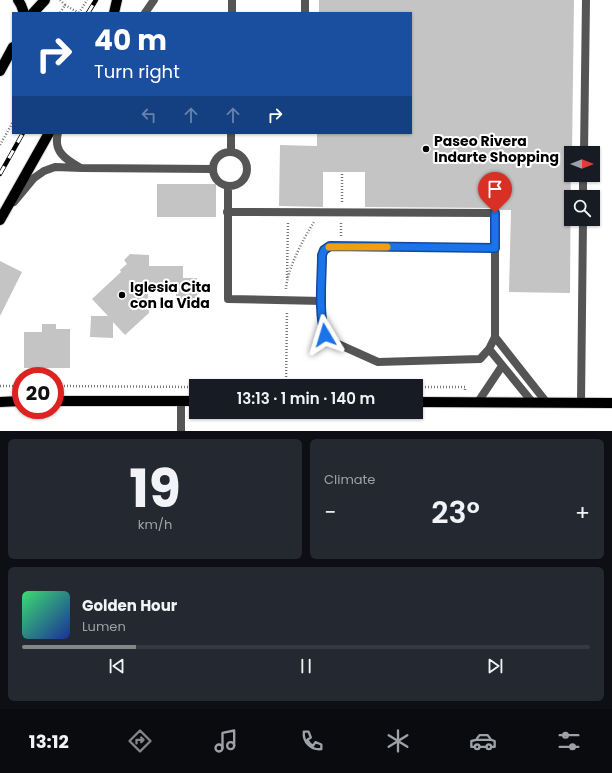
<!DOCTYPE html>
<html lang="en">
<head>
<meta charset="utf-8">
<style>
	:root { --surface:#171b24; --page:#242831; --text:#f1f3f6; --muted:#9ea1a6; --line:#363941; --accent:#858687 }
	body { margin:0; font-family:Poppins,sans-serif; background:var(--page); color:var(--text); height:100vh; display:flex; flex-direction:column; font-size:15px; white-space:nowrap }
	* { box-sizing:border-box; margin:0 }
	p { font-size:13px; color:var(--muted) }
	.icon { flex:none; width:22px; height:22px; fill:none; stroke:currentColor; stroke-width:2; stroke-linecap:round; stroke-linejoin:round }
	.map { position:relative; height:431px; overflow:hidden }
	.panel { display:flex; flex-direction:column; gap:8px; padding:8px; background:#0d0f14; flex:1 }
	.panel>* { flex:none }
	.hud { position:absolute; left:12px; top:12px; width:400px; height:122px; border-radius:0px; box-shadow:0 1px 3px #0004; background:#1a4fa0; color:#fff; overflow:hidden }
	.needle { width:26px; rotate:90deg }
	.buttons { position:absolute; left:564px; top:146px; display:grid; gap:8px }
	.buttons a { display:grid; place-items:center; width:36px; height:36px; border-radius:0px; background:var(--surface); box-shadow:0 1px 3px #0004; font-size:20px }
	.speed { position:absolute; left:12px; top:367px; display:flex; gap:8px; font-size:20px; font-weight:700; text-align:center }
	.speed>* { display:grid; place-content:center; width:52px; height:52px; border-radius:50%; background:var(--surface); box-shadow:0 1px 3px #0004; line-height:1 }
	.speed .limit { border:6px solid #d22; background:#fff; color:#111 }
	.pin { position:absolute; display:grid; place-items:center; width:34px; height:34px; color:#fff; margin:-41px -17px; border-radius:50% 50% 50% 0; rotate:-45deg; box-shadow:0 0 4px #0007 }
	.pin .icon { rotate:45deg }
	.me { position:absolute; width:44px; margin:-22px; rotate:353deg; stroke-linejoin:round; filter:drop-shadow(0 0 3px #0008) }
	.turn { display:flex; align-items:center; gap:14px; height:84px; padding:0 16px; font-size:18px }
	.turn .icon { width:52px; height:52px; stroke-width:2.5 }
	.turn b { display:block; font-size:28px; line-height:34px }
	.lanes { display:flex; align-items:center; height:38px; padding:0 16px; background:#0003; justify-content:center; gap:20px; direction:ltr }
	.lanes .off { opacity:.35 }
	.big { font-size:30px; font-weight:600; line-height:1.1 }
	.panel .tile { flex:1; display:flex; flex-direction:column; justify-content:center; gap:6px; min-width:0; padding:0 14px; border-radius:6px; background:var(--page) }
	.panel .dial { align-items:center; gap:0 }
	.dial b { font-size:52px; line-height:1 }
	.song { display:flex; align-items:center; gap:12px }
	.cover { width:48px; height:48px; border-radius:6px; background:linear-gradient(135deg,hsl(140 70% 55%),hsl(230 70% 35%)) }
	.played { height:4px; border-radius:2px; background:linear-gradient(90deg,var(--accent) 20%,var(--line) 20%) }
	.keys { display:flex; justify-content:space-around; direction:ltr }
	.heat { display:flex; justify-content:space-between; align-items:center; font-size:22px; direction:ltr }
	.panel .tiles { flex:1; display:grid; gap:8px; grid-template-columns:1fr 1fr }
	.tile:last-child { grid-column:span 2 }
	.trip { position:absolute; left:189px; top:379px; width:234px; height:40px; border-radius:0px; background:var(--surface); box-shadow:0 1px 3px #0004; font-weight:600; line-height:40px; text-align:center }
	.menu { display:flex; height:64px; justify-content:space-around; align-items:center; background:#090b0e; color:var(--muted) }
	.menu .icon { width:28px; height:28px }
	.menu .on { color:var(--accent) }
	.menu b { font-size:18px; color:var(--text) }
	.map>svg:first-child { display:block }
	.building { fill:#c4c4c4 }
	.lines { fill:none; stroke-linecap:round; stroke-linejoin:round }
	.primary-casing { stroke:#dbdbdb; stroke-width:12 }
	.path { stroke:#777; stroke-width:2.5; stroke-dasharray:1 2; stroke-linecap:butt }
	.lane { stroke:#555; stroke-width:8 }
	.street { stroke:#555; stroke-width:8 }
	.primary { stroke:#000; stroke-width:10 }
	.rail-casing { stroke:#000; stroke-width:4.5 }
	.rail { stroke:#fff; stroke-width:3; stroke-dasharray:9; stroke-linecap:butt }
	.route-casing { stroke:#114b97; stroke-width:10 }
	.route { stroke:#1a73e8; stroke-width:7 }
	.slow { stroke:#f59e0b; stroke-width:7 }
	.poi-dot { fill:#000; stroke:#fff; stroke-width:1.5 }
	.labels { text-anchor:middle; stroke-width:4; stroke-linejoin:round; paint-order:stroke }
	.poi-label { font-size:14px; font-weight:bold; fill:#000; stroke:#fff; text-anchor:start }
</style>
</head>
<body>
<div class="map">
<svg width="612" height="431" viewBox="0 0 612 431">
	<rect width="100%" height="100%" fill="#fff"/>
	<path class="building" d="M319 0H574L572 153H571L570 293 509 292 511 210H500L495 208 365 207V172H323V207L279 206 280 145 317 146V133H411V13H319Z
		M157 184H216V217H157Z
		M130 254 149 255V266H183V278H197V301H176V292H148L149 313 125 335 113 322V338L90 337 91 316H108L92 299 121 272 120 270 127 264 124 260Z
		M0 261 22 272 0 316Z
		M42 324H56V329H70V368H24V332H42Z"/>
	<g class="lines">
		<defs>
			<path id="primary" d="M18 0 21 5 24 13
				M33 13 45 0
				M114 13 117 0
				M0 71 13 47
				M0 220 49 133
				M55 401H196
				M0 402 21 401
				M416 402 612 403"/>
		</defs>
		<use href="#primary" class="primary-casing"/>
		<path class="path" d="M60 0 65 5 60 13
			M65 5 79 13
			M79 13 87 0
			M0 145 13 122
			M342 202V172
			M341 223V236
			M287 278 288 221
			M286 289C287 270 303 239 314 222
			M0 386H21
			M55 386 196 387
			M286 386 287 311
			M416 387H465V392"/>
		<path class="lane" d="M145 13 154 0
			M232 13V0
			M305 13V0
			M58 133C53 151 65 159 79 167
			M231 152V133
			M213 169a17 17 0 1 1 34 0a17 17 0 1 1-34 0Z
			M584 153 586 0
			M583 197V175
			M14 202 34 178 44 171 55 167 82 168 213 169
			M227 212 495 213V337L489 349 480 359 378 362 329 340C320 330 322 314 322 301L228 299V186
			M322 301V255L324 250 329 246 495 248
			M495 337 547 403
			M489 349 533 403
			M478 402 502 366
			M581 403 583 219"/>
		<path class="street" d="M181 401V431"/>
		<use href="#primary" class="primary"/>
		<defs>
			<path id="rail" d="M88 13 96 0
				M0 174 23 133"/>
		</defs>
		<use href="#rail" class="rail-casing"/>
		<use href="#rail" class="rail"/>
	</g>
	<g class="lines">
		<defs>
			<path id="route" d="M325 335C318 310 322 281 322 255L324 250 330 246 495 248V213"/>
		</defs>
		<use href="#route" class="route-casing"/>
		<use href="#route" class="route"/>
		<path class="slow" d="M329 247H387"/>
	</g>
	<g class="poi-dot">
		<circle cx="426" cy="149" r="4"/>
		<circle cx="122" cy="295" r="4"/>
	</g>
	<g class="labels">
		<g class="poi-label">
			<text x="434" y="146">Paseo Rivera<tspan x="434" dy="16">Indarte Shopping</tspan></text>
			<text x="130" y="292">Iglesia Cita<tspan x="130" dy="16">con la Vida</tspan></text>
		</g>
	</g>
</svg>
<div class="buttons">
<a><svg class="needle" viewBox="-14 -14 28 28"><path d="M0-13l5 13h-10z" fill="#e53935"/><path d="M0 13l5-13h-10z" fill="#9ea1a6"/></svg></a>
<a><svg class="icon" aria-label="search" viewBox="0 0 24 24"><circle cx="10" cy="10" r="6"/><path d="M15 15l6 6"/></svg></a>
</div>
<div class="speed"><div class="limit">20</div></div>
<div class="pin" style="left:495px;top:213px;background:#d93025"><svg class="icon" aria-label="arrive" viewBox="0 0 24 24"><path d="M6 21V4h12l-3 4 3 4H6"/></svg></div>
<svg class="me" style="left:325px;top:335px" viewBox="-20 -20 40 40"><path d="M0-17L14 15 0 8-14 15z" fill="#1a73e8" stroke="#fff" stroke-width="4"/></svg>
<div class="trip">13:13 · 1 min · 140 m</div>
<div class="hud">
<div class="turn"><svg class="icon" aria-label="right" viewBox="0 0 24 24"><path d="M7 20v-9h11M14 6l5 5-5 5"/></svg><div><b>40 m</b>Turn right</div></div>
<div class="lanes"><svg class="icon off" aria-label="left" viewBox="0 0 24 24"><path d="M17 20v-9H6M10 6l-5 5 5 5"/></svg><svg class="icon off" aria-label="ahead" viewBox="0 0 24 24"><path d="M12 20V5M6 11l6-6 6 6"/></svg><svg class="icon off" aria-label="ahead" viewBox="0 0 24 24"><path d="M12 20V5M6 11l6-6 6 6"/></svg><svg class="icon" aria-label="right" viewBox="0 0 24 24"><path d="M7 20v-9h11M14 6l5 5-5 5"/></svg></div>
</div>
</div>
<section class="panel">
<div class="tiles">
<div class="tile dial"><b>19</b><p>km/h</p></div>
<div class="tile"><p>Climate</p>
<div class="heat"><a>−</a><b class="big">23°</b><a>+</a></div>
</div>
<div class="tile">
<div class="song"><i class="cover"></i><div><b>Golden Hour</b><p>Lumen</p></div></div>
<div class="played"></div>
<div class="keys"><svg class="icon" aria-label="previous" viewBox="0 0 24 24"><path d="M18 5L8 12l10 7zM5 5v14"/></svg><svg class="icon" aria-label="pause" viewBox="0 0 24 24"><path d="M8 5v14M16 5v14"/></svg><svg class="icon" aria-label="next" viewBox="0 0 24 24"><path d="M6 5l10 7-10 7zM19 5v14"/></svg></div>
</div>
</div>
</section>
<nav class="menu">
<b>13:12</b>
<svg class="icon on" aria-label="directions" viewBox="0 0 24 24"><path d="M12 3l9 9-9 9-9-9zM9 14v-3h6M13 9l2 2-2 2"/></svg>
<svg class="icon" aria-label="music" viewBox="0 0 24 24"><path d="M9 18V5l10-2v13"/><circle cx="6" cy="18" r="3"/><circle cx="16" cy="16" r="3"/></svg>
<svg class="icon" aria-label="phone" viewBox="0 0 24 24"><path d="M5 4h4l2 5-3 2q2 4 5 5l2-3 5 2v4C11 20 4 13 5 4z"/></svg>
<svg class="icon" aria-label="climate" viewBox="0 0 24 24"><path d="M12 3v18M4 7l16 10M4 17L20 7"/></svg>
<svg class="icon" aria-label="car" viewBox="0 0 24 24"><path d="M5 17H2v-5l4-1 3-4h7l3 4 3 1v5h-3M9 17h6M6 11h13"/><circle cx="7" cy="17" r="2"/><circle cx="17" cy="17" r="2"/></svg>
<svg class="icon" aria-label="filters" viewBox="0 0 24 24"><path d="M4 7h16M4 17h16"/><circle cx="9" cy="7" r="2"/><circle cx="15" cy="17" r="2"/></svg>
</nav>
</body>
</html>
